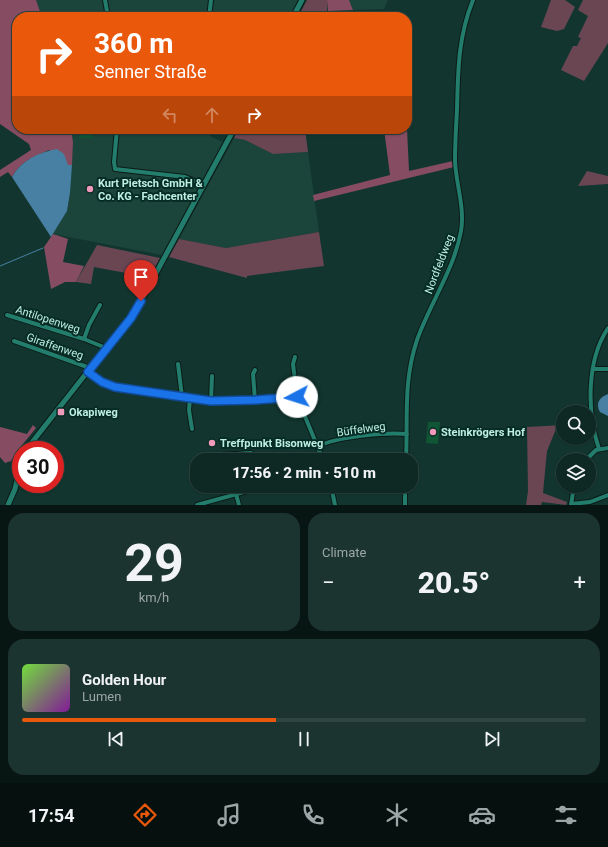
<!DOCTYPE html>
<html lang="en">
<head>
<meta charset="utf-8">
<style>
	:root { --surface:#0e2823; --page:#1c3430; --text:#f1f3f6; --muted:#9ba6a6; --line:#2e4441; --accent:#ea580c }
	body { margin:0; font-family:Roboto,sans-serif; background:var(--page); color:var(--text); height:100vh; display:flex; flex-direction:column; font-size:15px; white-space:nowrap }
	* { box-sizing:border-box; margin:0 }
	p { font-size:13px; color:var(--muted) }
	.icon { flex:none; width:22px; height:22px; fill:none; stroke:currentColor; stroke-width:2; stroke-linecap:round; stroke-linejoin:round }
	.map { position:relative; height:505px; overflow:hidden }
	.panel { display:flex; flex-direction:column; gap:8px; padding:8px; background:#081613; flex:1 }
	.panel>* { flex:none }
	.banner { position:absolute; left:12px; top:12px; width:400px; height:122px; border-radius:16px; box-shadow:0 1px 3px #0004,0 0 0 1px var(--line); background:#ea580c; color:#fff; overflow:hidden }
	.fabs { position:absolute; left:556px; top:405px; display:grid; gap:8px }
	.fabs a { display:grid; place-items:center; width:40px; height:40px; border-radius:50%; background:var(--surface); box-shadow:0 1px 3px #0004,0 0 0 1px var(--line); font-size:20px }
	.speed { position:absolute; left:12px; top:441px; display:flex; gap:8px; font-size:20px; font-weight:700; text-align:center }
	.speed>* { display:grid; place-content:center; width:52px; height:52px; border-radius:50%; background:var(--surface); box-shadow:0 1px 3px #0004,0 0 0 1px var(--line); line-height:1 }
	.speed .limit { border:6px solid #d22; background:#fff; color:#111 }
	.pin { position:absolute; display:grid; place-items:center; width:34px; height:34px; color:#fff; margin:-41px -17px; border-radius:50% 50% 50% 0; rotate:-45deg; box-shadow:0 0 4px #0007 }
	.pin .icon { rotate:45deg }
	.me { position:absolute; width:44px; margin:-22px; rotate:265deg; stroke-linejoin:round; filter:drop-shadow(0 0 3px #0008) }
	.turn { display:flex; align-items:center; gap:14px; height:84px; padding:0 16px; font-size:18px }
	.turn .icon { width:52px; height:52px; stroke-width:2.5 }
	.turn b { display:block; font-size:28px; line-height:34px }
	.lanes { display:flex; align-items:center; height:38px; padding:0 16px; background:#0003; justify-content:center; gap:20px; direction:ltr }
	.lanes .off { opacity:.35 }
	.big { font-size:30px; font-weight:800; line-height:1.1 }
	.panel .tile { flex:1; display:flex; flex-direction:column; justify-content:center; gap:6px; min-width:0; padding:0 14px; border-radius:16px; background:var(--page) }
	.panel .dial { align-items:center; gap:0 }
	.dial b { font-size:52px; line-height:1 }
	.song { display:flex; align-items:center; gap:12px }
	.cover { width:48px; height:48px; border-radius:6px; background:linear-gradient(135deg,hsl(100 70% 55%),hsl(290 70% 35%)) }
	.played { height:4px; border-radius:2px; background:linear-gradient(90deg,var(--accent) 45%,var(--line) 45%) }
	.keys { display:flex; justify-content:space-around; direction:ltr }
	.heat { display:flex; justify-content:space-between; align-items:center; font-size:22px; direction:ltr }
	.panel .tiles { flex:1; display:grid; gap:8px; grid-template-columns:1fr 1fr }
	.tile:last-child { grid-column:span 2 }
	.trip { position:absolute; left:190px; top:453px; width:228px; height:40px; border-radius:16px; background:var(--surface); box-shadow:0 1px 3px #0004,0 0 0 1px var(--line); font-weight:800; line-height:40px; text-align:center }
	.menu { display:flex; height:64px; justify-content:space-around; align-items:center; background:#06100e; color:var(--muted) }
	.menu .icon { width:28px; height:28px }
	.menu .selected { color:var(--accent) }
	.menu b { font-size:18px; color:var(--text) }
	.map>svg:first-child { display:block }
	.built { fill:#1b443b }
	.green { fill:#6a4653 }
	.forest { fill:#864d62 }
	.water { fill:#4780a3 }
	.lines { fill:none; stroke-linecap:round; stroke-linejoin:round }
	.stream { stroke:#4780a3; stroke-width:1 }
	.building { fill:#105635 }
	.minor-casing { stroke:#0c1b17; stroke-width:6 }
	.tertiary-casing { stroke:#0c1b17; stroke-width:7 }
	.minor { stroke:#227d6c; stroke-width:4 }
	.tertiary { stroke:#227d6c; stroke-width:5 }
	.route-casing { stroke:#114b97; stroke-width:10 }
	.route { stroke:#1a73e8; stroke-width:7 }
	.poi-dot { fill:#ef9ab8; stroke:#062c25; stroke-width:1.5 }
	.labels { text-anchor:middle; stroke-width:4; stroke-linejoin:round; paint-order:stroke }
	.poi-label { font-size:11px; font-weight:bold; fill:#bdefe2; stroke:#062c25; text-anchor:start }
	.street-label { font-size:11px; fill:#bdefe2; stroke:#062c25 }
</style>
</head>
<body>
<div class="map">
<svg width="608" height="505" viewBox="0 0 608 505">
	<rect width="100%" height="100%" fill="#12362f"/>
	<path class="built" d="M36 0H298L289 17H42Z
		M349 0H388L384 9 353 10Z
		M71 129H214L210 136 223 142 162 255 53 234 67 211 70 193 73 142Z
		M234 138 245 140 273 154 308 152 319 232 226 248 179 239Z"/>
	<path class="green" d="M307 0H327V17H298Z
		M551 0H565L575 7 564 29 557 31 541 27Z
		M583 0H608V43L584 81 561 70 573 46H577L581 38 578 37 588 16 578 10Z
		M239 129H305L308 152 273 154 245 140 234 138Z
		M587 171 608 176V184L578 186Z
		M319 232 324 266 247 276V278L169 257 179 239 226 248Z
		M97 245 160 258 144 288 126 279V273L94 267 91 284 76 282Z
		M563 425V428L556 429 547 451 543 493 567 502 566 505 542 502 541 505H526L528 491 527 427Z"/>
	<path class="forest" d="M0 0H36L42 17H17V129H71L73 142 72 165H68L49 150C33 157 20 162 12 177L8 172 0 177V170L31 150 29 144 0 124Z
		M327 0H349L353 10 328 11Z
		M384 129H407L409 171 453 161 454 167 314 201 313 195 390 175Z
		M53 234 68 239 63 262 84 266 76 282H65L51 289 44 247Z
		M33 425 36 428 18 450 11 461 5 463 0 457V427L27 434Z"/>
	<path class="water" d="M57 149 64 154 68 165H72L70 193 67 211 51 237 12 177C21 161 38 152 57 149Z
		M608 394V416L600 412C595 403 600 397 608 394Z"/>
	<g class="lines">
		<path class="stream" d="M0 266 43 248"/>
	</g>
	<path class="building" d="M79 129H93V138H79Z
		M428 422H440L438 444 426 443Z"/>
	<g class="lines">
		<defs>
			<path id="minor" d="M105 0 108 17
				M209 17 211 0
				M117 129 114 162 115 169 185 177 204 185
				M7 315 84 339 106 348
				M84 339 89 325 100 305
				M14 341 90 368
				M178 364 182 397
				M593 369H608
				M255 370 253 374 255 400
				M87 371 109 385 115 387 211 401 255 400 297 397 293 364 295 357
				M297 397 323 460
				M190 399 189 410 192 429
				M211 401 212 376
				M318 446C338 437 384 432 407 434
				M599 449C587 413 586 361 608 328
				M206 456 251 453 254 455 256 460
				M406 460C408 417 403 382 417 340 430 303 454 270 461 231 465 208 456 184 455 161 455 144 456 127 457 110 458 71 458 37 473 0
				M586 460 596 450 608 448
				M331 486 335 505
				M236 494 239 505
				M571 504 590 502 608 495
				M197 505 266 486
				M405 505V486
				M571 505 574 486"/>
			<path id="tertiary" d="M293 17 302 0
				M26 450 136 310 234 129
				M8 505 15 489 21 463"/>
		</defs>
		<use href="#minor" class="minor-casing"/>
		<use href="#tertiary" class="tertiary-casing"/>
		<use href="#minor" class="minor"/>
		<use href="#tertiary" class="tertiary"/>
	</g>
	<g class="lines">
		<defs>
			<path id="route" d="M141 301 131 318 88 372 102 382 115 387 211 401 255 400 297 397"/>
		</defs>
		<use href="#route" class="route-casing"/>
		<use href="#route" class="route"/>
	</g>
	<g class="poi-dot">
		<circle cx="90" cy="189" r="4"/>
		<rect x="57" y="408" width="8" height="8" rx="2"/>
		<circle cx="433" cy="432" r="4"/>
		<circle cx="212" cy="443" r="4"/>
	</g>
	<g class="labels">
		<g class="poi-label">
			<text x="98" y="187">Kurt Pietsch GmbH &amp;<tspan x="98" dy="13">Co. KG - Fachcenter</tspan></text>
			<text x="69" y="416">Okapiweg</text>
			<text x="441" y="436">Steinkrögers Hof</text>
			<text x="220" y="447">Treffpunkt Bisonweg</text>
		</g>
		<g class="street-label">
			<text transform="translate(439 264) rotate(-69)" y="4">Nordfeldweg</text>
			<text transform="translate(48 319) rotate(18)" y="4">Antilopenweg</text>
			<text transform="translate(55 346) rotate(19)" y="4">Giraffenweg</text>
			<text transform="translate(361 429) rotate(-8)" y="4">Büffelweg</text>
		</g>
	</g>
</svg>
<div class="fabs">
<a><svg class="icon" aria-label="search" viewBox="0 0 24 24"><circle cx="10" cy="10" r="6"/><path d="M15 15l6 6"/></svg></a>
<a><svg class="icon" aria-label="layers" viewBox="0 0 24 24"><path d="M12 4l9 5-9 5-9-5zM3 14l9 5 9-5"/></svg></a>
</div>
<div class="speed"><div class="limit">30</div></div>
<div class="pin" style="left:141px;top:301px;background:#d93025"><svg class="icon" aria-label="arrive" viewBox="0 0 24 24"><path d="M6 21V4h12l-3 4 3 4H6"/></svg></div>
<svg class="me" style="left:297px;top:397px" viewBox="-20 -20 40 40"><circle r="19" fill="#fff"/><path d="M0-13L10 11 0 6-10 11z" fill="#1a73e8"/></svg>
<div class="trip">17:56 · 2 min · 510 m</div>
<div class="banner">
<div class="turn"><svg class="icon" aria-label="right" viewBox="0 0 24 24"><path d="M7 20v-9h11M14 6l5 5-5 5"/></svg><div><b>360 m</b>Senner Straße</div></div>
<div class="lanes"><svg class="icon off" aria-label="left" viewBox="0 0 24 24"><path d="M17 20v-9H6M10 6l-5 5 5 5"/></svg><svg class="icon off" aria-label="ahead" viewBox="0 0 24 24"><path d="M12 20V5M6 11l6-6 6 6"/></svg><svg class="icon" aria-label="right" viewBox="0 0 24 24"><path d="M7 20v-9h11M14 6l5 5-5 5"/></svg></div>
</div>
</div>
<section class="panel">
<div class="tiles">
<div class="tile dial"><b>29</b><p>km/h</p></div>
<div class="tile"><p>Climate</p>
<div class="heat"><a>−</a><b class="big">20.5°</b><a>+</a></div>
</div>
<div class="tile">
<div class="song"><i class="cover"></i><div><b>Golden Hour</b><p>Lumen</p></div></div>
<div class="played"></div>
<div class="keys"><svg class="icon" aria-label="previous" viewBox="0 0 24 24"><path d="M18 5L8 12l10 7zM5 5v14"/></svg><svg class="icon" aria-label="pause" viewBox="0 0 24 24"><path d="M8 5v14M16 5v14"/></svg><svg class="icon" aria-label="next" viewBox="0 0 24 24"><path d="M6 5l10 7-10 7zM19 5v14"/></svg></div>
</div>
</div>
</section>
<nav class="menu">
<b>17:54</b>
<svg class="icon selected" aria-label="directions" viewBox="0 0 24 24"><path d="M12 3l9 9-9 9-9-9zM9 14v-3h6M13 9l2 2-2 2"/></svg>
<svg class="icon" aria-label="music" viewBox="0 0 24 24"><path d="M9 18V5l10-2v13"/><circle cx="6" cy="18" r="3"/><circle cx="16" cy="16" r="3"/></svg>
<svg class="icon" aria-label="phone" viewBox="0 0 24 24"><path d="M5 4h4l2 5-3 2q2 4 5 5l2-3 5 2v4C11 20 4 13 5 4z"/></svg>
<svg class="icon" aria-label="climate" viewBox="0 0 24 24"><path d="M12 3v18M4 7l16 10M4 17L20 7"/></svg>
<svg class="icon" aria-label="car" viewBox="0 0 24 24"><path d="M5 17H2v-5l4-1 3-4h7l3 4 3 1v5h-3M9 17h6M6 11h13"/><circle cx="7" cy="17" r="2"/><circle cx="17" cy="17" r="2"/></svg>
<svg class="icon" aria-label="filters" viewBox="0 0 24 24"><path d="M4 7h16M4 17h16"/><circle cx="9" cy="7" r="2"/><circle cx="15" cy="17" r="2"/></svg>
</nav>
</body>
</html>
